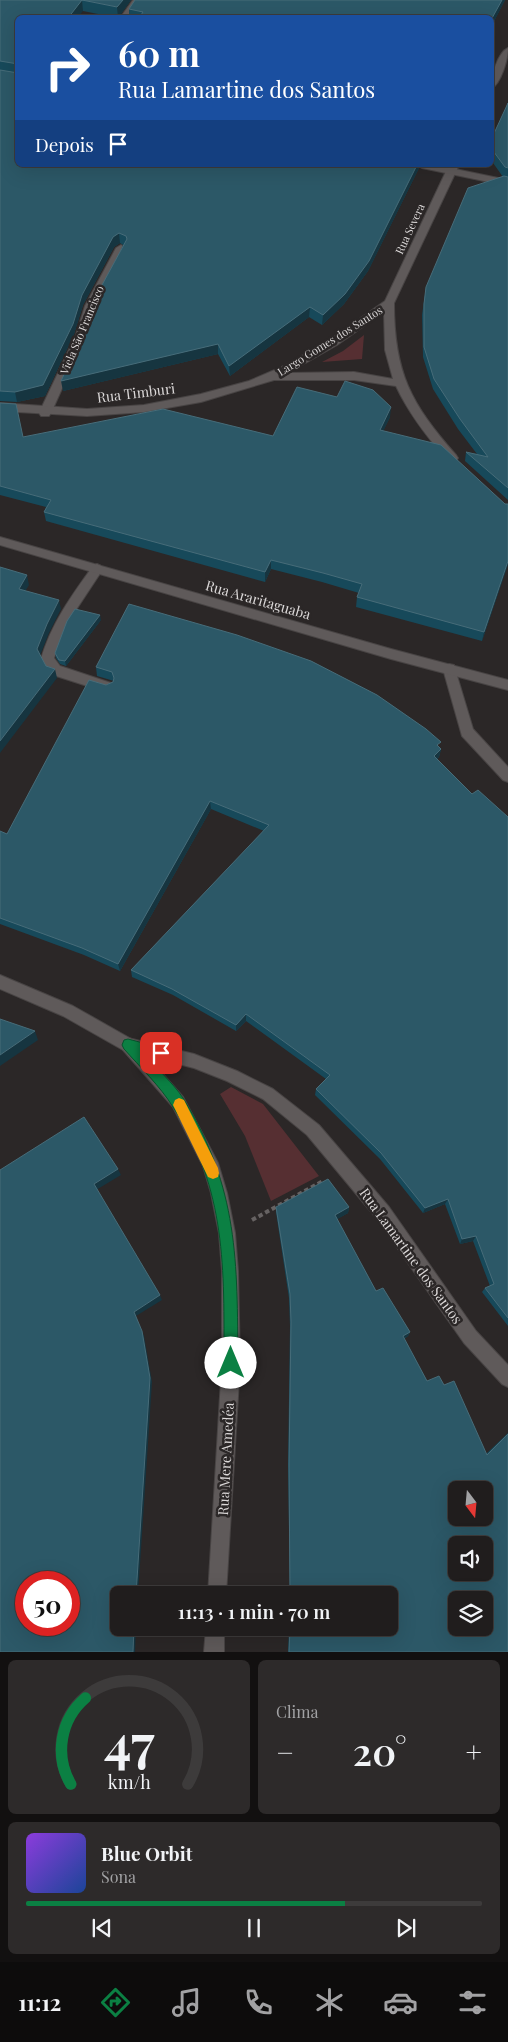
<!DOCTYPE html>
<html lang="pt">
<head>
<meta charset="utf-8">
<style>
	:root { --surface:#201d1d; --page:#2d2a2a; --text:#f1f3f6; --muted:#a2a2a4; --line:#3d3b3b; --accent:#0b8043 }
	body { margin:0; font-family:"Playfair Display",serif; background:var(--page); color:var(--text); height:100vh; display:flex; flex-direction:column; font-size:19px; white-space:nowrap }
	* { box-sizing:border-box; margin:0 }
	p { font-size:16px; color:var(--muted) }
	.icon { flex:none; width:28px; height:28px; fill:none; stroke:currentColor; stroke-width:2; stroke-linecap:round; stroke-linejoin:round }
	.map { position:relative; height:1652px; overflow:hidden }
	.side { display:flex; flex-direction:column; gap:8px; padding:8px; background:#121010; flex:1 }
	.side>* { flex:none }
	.banner { position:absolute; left:15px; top:15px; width:479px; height:152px; border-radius:8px; box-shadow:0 5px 20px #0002,0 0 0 1px var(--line); background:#1a4fa0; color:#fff; overflow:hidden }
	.needle { width:32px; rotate:164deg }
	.fabs { position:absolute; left:448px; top:1481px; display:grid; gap:10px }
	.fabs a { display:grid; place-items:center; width:45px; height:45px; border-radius:8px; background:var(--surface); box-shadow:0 5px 20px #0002,0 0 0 1px var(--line); font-size:25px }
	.speed { position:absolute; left:15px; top:1571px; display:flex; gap:10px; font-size:25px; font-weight:700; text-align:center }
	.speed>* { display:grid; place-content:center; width:65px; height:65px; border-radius:50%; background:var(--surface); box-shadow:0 5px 20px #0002,0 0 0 1px var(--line); line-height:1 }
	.speed .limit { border:8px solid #d22; background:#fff; color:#111 }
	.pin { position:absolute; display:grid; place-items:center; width:42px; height:42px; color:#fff; margin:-21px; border-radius:10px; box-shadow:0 2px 8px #0006 }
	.me { position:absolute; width:55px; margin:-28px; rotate:0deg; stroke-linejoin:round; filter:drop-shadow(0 0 4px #0008) }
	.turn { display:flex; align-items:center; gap:18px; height:105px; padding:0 20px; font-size:22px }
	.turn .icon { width:65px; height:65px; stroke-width:2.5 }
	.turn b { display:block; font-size:35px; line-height:42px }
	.then { display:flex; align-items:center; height:48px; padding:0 20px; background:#0003; gap:10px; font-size:19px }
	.big { font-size:38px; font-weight:600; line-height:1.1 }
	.side .widget { flex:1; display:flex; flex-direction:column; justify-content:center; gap:8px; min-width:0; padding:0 18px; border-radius:8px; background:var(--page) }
	.side .dial { align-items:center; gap:0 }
	.dial svg { height:130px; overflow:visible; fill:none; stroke:var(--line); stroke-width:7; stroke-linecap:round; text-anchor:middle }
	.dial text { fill:var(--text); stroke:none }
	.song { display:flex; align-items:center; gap:15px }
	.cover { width:60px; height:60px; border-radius:8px; background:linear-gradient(135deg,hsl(270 70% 55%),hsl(220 70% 35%)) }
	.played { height:5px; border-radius:2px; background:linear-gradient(90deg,var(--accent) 70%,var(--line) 70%) }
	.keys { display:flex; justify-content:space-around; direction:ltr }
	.heat { display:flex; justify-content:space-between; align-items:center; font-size:28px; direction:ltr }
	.side .tiles { flex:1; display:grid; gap:8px; grid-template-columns:1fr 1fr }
	.widget:last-child { grid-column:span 2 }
	.trip { position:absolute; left:110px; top:1586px; width:288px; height:50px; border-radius:8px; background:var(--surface); box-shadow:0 5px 20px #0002,0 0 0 1px var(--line); font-weight:600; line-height:50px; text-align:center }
	.tabs { display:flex; height:80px; justify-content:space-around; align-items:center; background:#0d0c0c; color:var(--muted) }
	.tabs .icon { width:35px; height:35px }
	.tabs .current { color:var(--accent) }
	.tabs b { font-size:22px; color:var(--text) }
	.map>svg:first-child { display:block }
	.green { fill:#562f32 }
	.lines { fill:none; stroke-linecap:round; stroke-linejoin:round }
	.service-casing { stroke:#484444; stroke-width:2 }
	.minor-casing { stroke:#484444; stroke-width:2 }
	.tertiary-casing { stroke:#484444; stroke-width:2 }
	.secondary-casing { stroke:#484444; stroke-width:2 }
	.path { stroke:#666262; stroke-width:4; stroke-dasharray:4.5 3; stroke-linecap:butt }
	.service { fill:#5f5a5a; fill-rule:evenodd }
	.minor { fill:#5f5a5a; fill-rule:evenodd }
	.tertiary { fill:#5f5a5a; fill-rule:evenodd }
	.secondary { fill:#5f5a5a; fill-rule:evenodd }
	.wall { fill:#17495a }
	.shaded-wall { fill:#163540 }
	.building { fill:#2c5867; stroke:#476c79; fill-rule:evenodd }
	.route { fill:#0b8043; stroke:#07532c }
	.slow { fill:#f59e0b }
	.labels { text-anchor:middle; stroke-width:5; stroke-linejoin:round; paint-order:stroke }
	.far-street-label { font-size:11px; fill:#dbd8d8; stroke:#2b2727 }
	.street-label { font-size:14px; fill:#dbd8d8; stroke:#2b2727 }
</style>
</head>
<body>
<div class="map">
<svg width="508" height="1652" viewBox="0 0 508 1652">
	<rect width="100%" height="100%" fill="#2b2727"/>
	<path class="green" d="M364 335 362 359 322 362 343 351Z
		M231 1087 263 1104 319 1176 271 1201 245 1136 220 1094Z"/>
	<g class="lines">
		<defs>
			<path id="service" d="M121 245 126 248 95 306 86 335 51 413 49 416H41L39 413 76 335 85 306 116 248Z
				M97 564 101 566 103 569 66 625 54 658 60 666 111 683 112 687 111 691 106 692 50 674 41 659C51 624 72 595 93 566Z"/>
			<path id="minor" d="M133 0H141L129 18H120Z
				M508 48C508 59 501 84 491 89 491 78 497 53 508 48Z
				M449 165H459L394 303C394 373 411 404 456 455L458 458 456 461H448C428 438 409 414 396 386L354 380H274L201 402 144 412 87 416 0 411V403L87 409 144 405 201 394 249 381 284 366 329 340 385 301ZM384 312 385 350 393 379 354 372 288 373 337 345Z
				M449 664 454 665 455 669 473 729 508 767V782L503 780 462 736 443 669 444 665Z
				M128 1038 194 1054 237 1071 273 1089 319 1125 389 1207 476 1331 508 1365V1387L502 1384 464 1343 377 1219 307 1135 263 1099 227 1081 194 1068 123 1050 120 1045 123 1040Z"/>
			<path id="tertiary" d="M417 165H436L508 180V186L422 168Z
				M0 537 391 649 508 680V690L391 659 0 545Z"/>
			<path id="secondary" d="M0 975 73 1006 133 1040 183 1097 218 1163 227 1193 235 1233 238 1271 240 1363 226 1595H208L222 1363V1271L219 1233 211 1193 203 1166 173 1107 123 1050 63 1016 0 989Z
				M206 1628H224V1652H204Z"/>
		</defs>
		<use href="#service" class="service-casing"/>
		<use href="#minor" class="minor-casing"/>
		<use href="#tertiary" class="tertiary-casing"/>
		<use href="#secondary" class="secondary-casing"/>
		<path class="path" d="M252 1220 323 1181"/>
		<use href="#service" class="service"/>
		<use href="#minor" class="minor"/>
		<use href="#tertiary" class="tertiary"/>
		<use href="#secondary" class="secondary"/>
	</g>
	<path class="wall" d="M0 0H131L118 18 83 11 18 18V165H419V168L368 271 344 304 322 325 309 317 230 376 218 354 63 391 123 245 120 243 114 247 83 305 74 334 45 396 17 402 0 401Z
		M505 0 491 27V18H129V9Z
		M508 103V500L465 461 466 452 477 454 458 429 433 389 423 357 422 315 426 287 503 177 491 160V140Z
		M0 403 23 437 273 436 390 417 383 431 505 504H508V564L482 641 356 607 357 597 359 593 322 582 271 569 265 582 46 521 44 512 46 507 0 495Z
		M101 620 66 666 60 664 56 658 55 653Z
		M96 667 440 748 441 749 439 757 437 759 472 794 508 817V1326L482 1292 485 1288 490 1286 473 1241 460 1244 445 1204 423 1213 380 1159 315 1095 316 1089 326 1079 246 1021 236 1031 173 995 132 977 131 970 264 831 211 809 120 971 84 955 0 924V831L7 834 106 685 113 682 114 681 97 676Z
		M276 1207H349L348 1213 337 1219 376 1291 410 1332 408 1336 404 1339 427 1381 486 1454 508 1433V1652H288L289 1628H389V1595H290L288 1466 290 1326 289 1298 276 1212Z"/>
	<path class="shaded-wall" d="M82 0 83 11 77 18H68Z
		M123 0H131L118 18 117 7Z
		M502 0H505L491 27V20Z
		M417 165H419V168L368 271 344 304 322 325 323 315Z
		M119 233 120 243 114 247 83 305 74 334 45 396 17 402 15 392 82 295 113 237Z
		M310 307 309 317 230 376 229 366Z
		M218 344V354L63 391 61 381Z
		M391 407 390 417 379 440 380 430Z
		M271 560V569L265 582V572Z
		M508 561V564L482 641 484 632Z
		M27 575 29 585 21 598 19 589Z
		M59 600 61 609 49 633 39 658 37 649 47 624Z
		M100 615 101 620 66 666 65 661Z
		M55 669 57 678 0 753V741Z
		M441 749 439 757 432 764 434 756Z
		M210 801 211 809 120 971 118 964Z
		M246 1014V1021L236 1031V1025Z
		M35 1031 38 1040 0 1066V1055Z
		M118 1169 121 1175 96 1190 94 1184Z
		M448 1199 445 1204 423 1213 425 1208Z
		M349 1207 348 1213 334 1221 335 1215Z
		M476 1236 473 1241 460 1244 462 1239Z
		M160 1295 162 1300 136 1316 134 1312Z
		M142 1331 144 1336 152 1382 138 1595H136Z
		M410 1332 408 1336 401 1340 403 1336Z
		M134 1628H136L135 1652H133Z"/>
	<path class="building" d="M0 0H123L117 7 82 0 68 18H18V64L0 61Z
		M135 0H502L491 20V18H139L143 12 129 9Z
		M0 70 18 73V83L14 87 18 88V165H417L369 261 345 294 323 315 310 307 229 366 218 344 61 381 86 326 96 296 127 239 126 236 119 233 113 237 82 295 73 324 43 385 15 392 0 391Z
		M508 103V168L505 167 491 148V140Z
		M504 176 508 177V488L466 452 488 457 460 419 434 379 424 347V304L426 287 468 188Z
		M345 381 373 390 391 407 380 430 441 445 505 504H508V561L484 632 357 597 362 584 323 573 271 560 265 572 44 512 51 500 0 486V403L16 404 23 437 163 409 273 436 297 387 337 397Z
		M0 567 27 575 19 589 59 600 47 624 37 649 46 666 55 669 0 741Z
		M129 604 237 635 311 661 377 695 426 729 441 742 437 745 441 749 434 756 472 794 478 790 508 817V1318L485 1288 494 1284 476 1236 462 1239 448 1199 425 1208 381 1153 316 1089 330 1075 246 1014 236 1025 172 989 131 970 269 825 210 801 118 964 82 948 0 918V831L7 834 89 680 106 685 113 682 114 678 112 672 96 667Z
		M75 609 100 615 65 661 59 660 55 653 67 621Z
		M0 1019 35 1031 0 1055Z
		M84 1117 118 1169 94 1184 160 1295 134 1312 142 1331 150 1378 136 1595H119V1628H134L133 1652H0V1170ZM26 1582H69V1625H26Z
		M328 1179 349 1207 335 1215 376 1291 383 1288 410 1332 403 1336 427 1381 439 1376 444 1385 454 1381 487 1455 508 1434V1652H289L290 1628H389V1595H290L289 1464 291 1322 290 1294 276 1207ZM456 1490H484V1518H456ZM456 1545H484V1572H456ZM456 1600H484V1628H456Z"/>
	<path class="route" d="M128 1039 166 1049 167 1053 166 1057 161 1059 145 1055C157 1069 173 1083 183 1098 239 1189 237 1261 238 1363L236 1368 231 1370 226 1368 224 1363C224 1269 227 1190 173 1107 160 1086 140 1067 124 1049L122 1045 124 1040Z"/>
	<path class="slow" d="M179 1098 184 1100 218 1168 219 1173 218 1177 213 1179 208 1177 175 1109 173 1105 175 1100Z"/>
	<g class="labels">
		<g class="far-street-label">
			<text transform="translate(410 229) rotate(-65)" y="4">Rua Severa</text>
			<text transform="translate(82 330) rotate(-67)" y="4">Viela São Francisco</text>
			<text transform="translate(330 341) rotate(-32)" y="4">Largo Gomes dos Santos</text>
		</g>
		<g class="street-label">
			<text transform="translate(136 393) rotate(-7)" y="5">Rua Timburi</text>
			<text transform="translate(258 600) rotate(16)" y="5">Rua Araritaguaba</text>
			<text transform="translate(411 1256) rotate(54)" y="5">Rua Lamartine dos Santos</text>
			<text transform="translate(226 1459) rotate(-87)" y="5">Rua Mere Amedéa</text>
		</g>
	</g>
</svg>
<div class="fabs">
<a><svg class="needle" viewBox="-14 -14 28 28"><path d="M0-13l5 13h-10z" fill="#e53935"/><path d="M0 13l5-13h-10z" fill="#a2a2a4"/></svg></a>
<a><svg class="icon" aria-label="sound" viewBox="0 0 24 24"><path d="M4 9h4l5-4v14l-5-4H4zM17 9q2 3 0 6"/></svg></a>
<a><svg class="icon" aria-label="layers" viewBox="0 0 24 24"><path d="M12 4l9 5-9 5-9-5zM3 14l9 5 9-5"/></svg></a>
</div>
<div class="speed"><div class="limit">50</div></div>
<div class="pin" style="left:161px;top:1053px;background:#d93025"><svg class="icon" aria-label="arrive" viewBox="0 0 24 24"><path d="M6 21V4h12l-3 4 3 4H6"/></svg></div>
<svg class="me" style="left:231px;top:1363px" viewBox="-20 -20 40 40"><circle r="19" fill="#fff"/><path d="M0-13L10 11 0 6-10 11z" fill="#0b8043"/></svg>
<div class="trip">11:13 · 1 min · 70 m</div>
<div class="banner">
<div class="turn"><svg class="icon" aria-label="right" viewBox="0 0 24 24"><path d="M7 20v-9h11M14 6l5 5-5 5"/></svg><div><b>60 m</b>Rua Lamartine dos Santos</div></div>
<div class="then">Depois<svg class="icon" aria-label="arrive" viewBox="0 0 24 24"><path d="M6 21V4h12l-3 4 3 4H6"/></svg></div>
</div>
</div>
<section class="side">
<div class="tiles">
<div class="widget dial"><svg viewBox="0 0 100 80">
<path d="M14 69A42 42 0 1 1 86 69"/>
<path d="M14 69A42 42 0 0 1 23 16" stroke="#0b8043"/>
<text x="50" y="56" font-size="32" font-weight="700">47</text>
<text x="50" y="72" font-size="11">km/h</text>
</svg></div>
<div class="widget"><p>Clima</p>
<div class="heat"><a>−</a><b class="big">20°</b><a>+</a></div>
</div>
<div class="widget">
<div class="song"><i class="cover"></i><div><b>Blue Orbit</b><p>Sona</p></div></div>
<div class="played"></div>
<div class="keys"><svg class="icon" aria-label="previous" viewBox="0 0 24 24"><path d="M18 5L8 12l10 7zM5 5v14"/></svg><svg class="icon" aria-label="pause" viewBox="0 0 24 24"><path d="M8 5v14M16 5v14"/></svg><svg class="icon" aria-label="next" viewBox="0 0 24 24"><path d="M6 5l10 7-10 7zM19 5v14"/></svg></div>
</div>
</div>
</section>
<nav class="tabs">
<b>11:12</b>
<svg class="icon current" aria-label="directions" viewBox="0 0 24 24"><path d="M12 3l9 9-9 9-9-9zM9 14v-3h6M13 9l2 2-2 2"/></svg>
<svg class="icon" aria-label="music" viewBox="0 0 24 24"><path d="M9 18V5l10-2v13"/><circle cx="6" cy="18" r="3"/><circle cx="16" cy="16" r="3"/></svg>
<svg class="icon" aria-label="phone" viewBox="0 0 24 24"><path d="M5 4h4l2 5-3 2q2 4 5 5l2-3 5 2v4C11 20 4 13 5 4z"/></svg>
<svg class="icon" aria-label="climate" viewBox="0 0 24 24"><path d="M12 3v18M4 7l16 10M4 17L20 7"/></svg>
<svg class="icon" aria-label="car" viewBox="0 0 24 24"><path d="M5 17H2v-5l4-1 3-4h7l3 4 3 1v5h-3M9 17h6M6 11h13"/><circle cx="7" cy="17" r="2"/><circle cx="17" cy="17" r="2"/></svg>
<svg class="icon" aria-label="filters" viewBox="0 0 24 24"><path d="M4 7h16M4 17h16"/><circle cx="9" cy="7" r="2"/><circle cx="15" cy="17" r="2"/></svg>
</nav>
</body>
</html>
